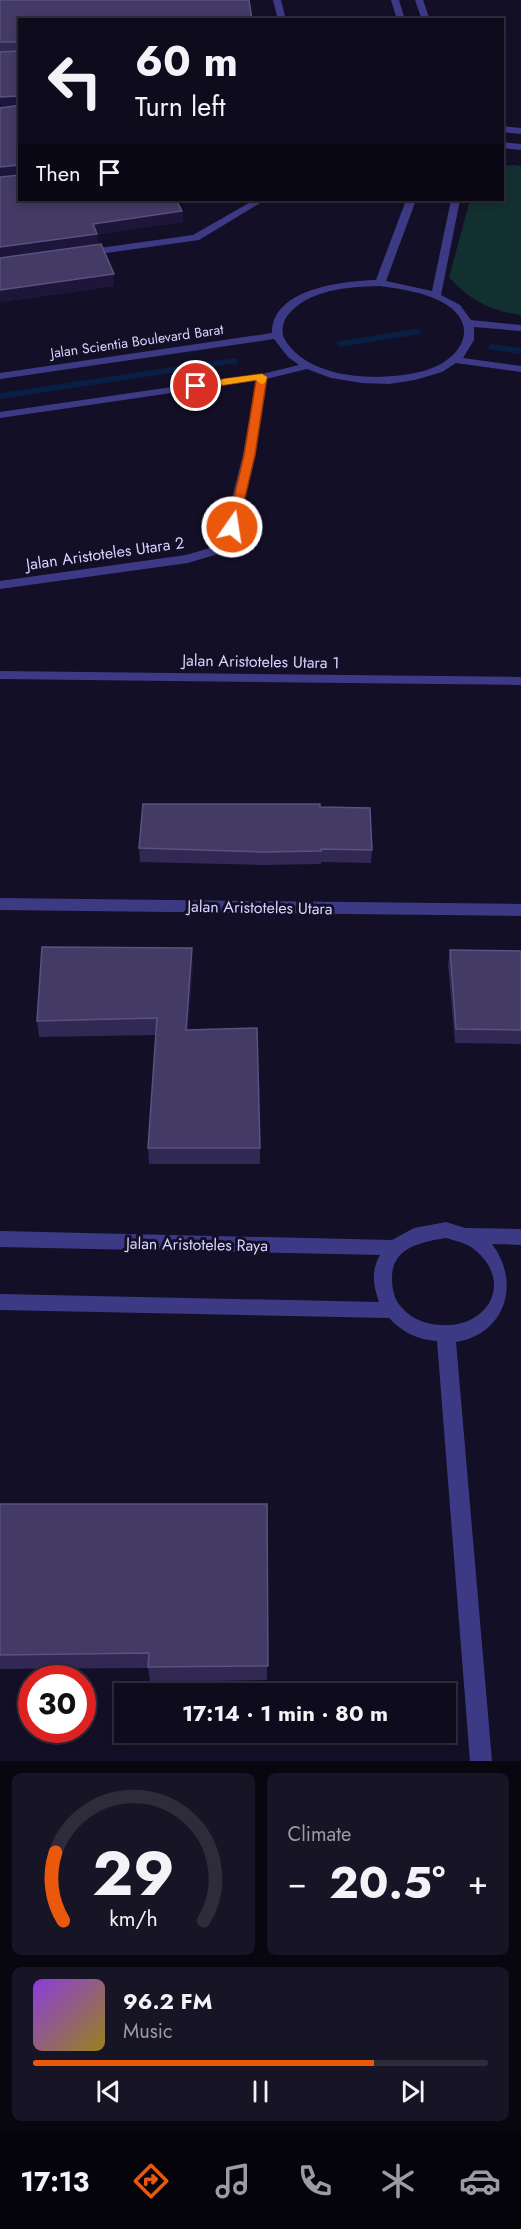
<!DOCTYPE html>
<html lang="en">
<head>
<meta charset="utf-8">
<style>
	:root { --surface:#0e0b1c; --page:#171425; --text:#f1f3f6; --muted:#9b9ba3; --line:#2e2b3b; --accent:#ea580c }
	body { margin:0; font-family:Jost,sans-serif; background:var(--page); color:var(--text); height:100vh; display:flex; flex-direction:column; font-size:22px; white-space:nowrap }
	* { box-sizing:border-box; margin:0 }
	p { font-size:20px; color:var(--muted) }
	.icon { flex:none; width:33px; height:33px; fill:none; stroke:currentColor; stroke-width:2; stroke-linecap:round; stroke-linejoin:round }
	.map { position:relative; height:1761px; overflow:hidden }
	.panel { display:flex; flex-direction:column; gap:12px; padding:12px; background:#08060f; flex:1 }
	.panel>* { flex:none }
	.guide { position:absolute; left:18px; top:18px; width:486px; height:183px; border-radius:0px; box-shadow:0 3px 9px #0003,0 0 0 2px var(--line); background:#0e0b1c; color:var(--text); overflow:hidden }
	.speed { position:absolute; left:18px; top:1665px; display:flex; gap:12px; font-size:30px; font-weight:700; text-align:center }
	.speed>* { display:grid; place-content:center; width:78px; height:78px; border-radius:50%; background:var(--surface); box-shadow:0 3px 9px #0003,0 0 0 2px var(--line); line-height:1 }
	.speed .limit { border:9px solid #d22; background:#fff; color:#111 }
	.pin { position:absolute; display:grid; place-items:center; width:51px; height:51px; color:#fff; margin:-26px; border:3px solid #fff; border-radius:50%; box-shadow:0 2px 6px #0007 }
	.me { position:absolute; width:66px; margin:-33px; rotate:13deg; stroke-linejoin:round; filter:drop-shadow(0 0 4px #0008) }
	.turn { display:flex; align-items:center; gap:21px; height:126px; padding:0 18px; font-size:27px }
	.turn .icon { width:78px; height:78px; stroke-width:2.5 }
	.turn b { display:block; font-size:42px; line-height:51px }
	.then { display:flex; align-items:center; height:57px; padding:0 18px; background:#0003; gap:12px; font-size:22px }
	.big { font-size:45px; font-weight:700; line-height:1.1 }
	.panel .tile { flex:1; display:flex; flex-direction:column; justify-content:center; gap:9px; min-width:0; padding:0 21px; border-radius:9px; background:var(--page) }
	.panel .dial { align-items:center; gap:0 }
	.dial svg { height:156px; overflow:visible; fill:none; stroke:var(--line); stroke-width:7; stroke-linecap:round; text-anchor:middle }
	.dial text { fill:var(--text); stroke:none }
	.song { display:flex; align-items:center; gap:18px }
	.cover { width:72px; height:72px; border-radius:9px; background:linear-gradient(135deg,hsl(270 70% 55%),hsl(50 70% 35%)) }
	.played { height:6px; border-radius:3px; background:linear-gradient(90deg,var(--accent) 75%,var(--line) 75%) }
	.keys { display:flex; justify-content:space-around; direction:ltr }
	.heat { display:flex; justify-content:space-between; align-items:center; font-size:33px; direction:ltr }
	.panel .tiles { flex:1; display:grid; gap:12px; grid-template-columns:1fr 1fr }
	.tile:last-child { grid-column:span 2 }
	.trip { position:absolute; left:114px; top:1683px; width:342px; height:60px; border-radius:0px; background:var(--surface); box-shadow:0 3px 9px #0003,0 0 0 2px var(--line); font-weight:700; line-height:60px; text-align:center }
	.dock { display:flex; height:96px; justify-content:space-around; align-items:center; background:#06040b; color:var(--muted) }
	.dock .icon { width:42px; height:42px }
	.dock .active { color:var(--accent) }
	.dock b { font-size:27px; color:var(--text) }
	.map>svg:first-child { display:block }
	.green { fill:#12302f }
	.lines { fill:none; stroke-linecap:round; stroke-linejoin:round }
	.stream { fill:#0a1f44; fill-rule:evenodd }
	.minor { fill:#3d3a85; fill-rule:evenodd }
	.tertiary { fill:#3d3a85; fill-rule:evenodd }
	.wall { fill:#312854 }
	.shaded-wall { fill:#1d163a }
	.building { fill:#433a66; stroke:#5a527e; stroke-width:1.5 }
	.route { fill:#ea580c; stroke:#983908; stroke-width:1.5 }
	.slow { fill:#f59e0b }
	.labels { text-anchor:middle; stroke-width:6; stroke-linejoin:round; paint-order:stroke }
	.far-street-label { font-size:14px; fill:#d9d4ff; stroke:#130f26 }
	.street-label { font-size:16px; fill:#d9d4ff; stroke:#130f26 }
</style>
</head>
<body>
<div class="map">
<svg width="521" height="1761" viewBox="0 0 521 1761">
	<rect width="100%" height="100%" fill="#130f26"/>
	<path class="green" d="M513 165 521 166V315C491 311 469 300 449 277L470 200H502L503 166Z"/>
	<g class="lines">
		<path class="stream" d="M417 329 421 332 420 334 340 347 336 344 340 341Z
			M492 344 521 348V354L489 349V345Z
			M234 358 237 359V363L0 399V393Z"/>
		<path class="minor" d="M273 0H281L286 20H278Z
			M502 126 521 128V134L502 132Z
			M502 142 521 144V150L502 148Z
			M254 200H265L199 240 85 256 80 253 85 250 193 235Z
			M262 374 267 377 255 455 231 546 218 554 188 563 0 589V581L186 555 210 548 221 541 243 455 257 377Z
			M0 671 521 677V685L0 679Z
			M0 898 521 904V916L0 910Z
			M446 1222 465 1228 521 1229V1245L492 1244C521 1282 506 1334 456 1342L492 1761H470L437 1341C418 1340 402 1332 389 1318L0 1310V1294L379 1302C373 1285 371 1271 380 1255L0 1247V1231L392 1240 414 1228ZM446 1238C456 1241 467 1243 475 1250 514 1282 488 1328 441 1325 423 1324 409 1318 398 1303 393 1295 392 1286 392 1276 393 1247 422 1242 446 1238Z"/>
		<path class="tertiary" d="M391 0H399L405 20H397Z
			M415 0H423L430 20H422Z
			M406 200H416L386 281 432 291 451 200H460L441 295 460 305 471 320 521 325V331L474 327V340L463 358 521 366V372L456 363 442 372 415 380 389 384 362 383 331 378 307 369 262 380 0 418V412L262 374 299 365 288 357 274 339 0 379V373L272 333C272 288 344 281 376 280ZM380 286C401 289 423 292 442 302 482 324 462 359 427 370 386 382 308 382 284 338 281 331 283 322 287 316 309 289 347 287 380 286Z"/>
	</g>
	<path class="wall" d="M0 0 20 20V200L182 211 183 222 97 234 98 245 114 286 0 302Z
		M320 807 372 850 371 863 321 862V864L263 865 140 862 139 848Z
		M450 950 521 951V1044L455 1043 448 964Z
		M193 965 188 1030 260 1148V1164H149L148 1148 156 1035 39 1037 37 1021Z
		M0 1504H267V1680L150 1682 148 1668 0 1669Z"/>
	<path class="shaded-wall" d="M19 95 20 106 0 108V97Z
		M19 165 20 176 0 178V167Z
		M182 211 183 222 94 235 93 224Z
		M97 234 98 246 0 259V247Z
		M114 274V286L0 302V290Z
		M192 948 193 965 187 1046 186 1030Z"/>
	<path class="building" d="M0 0H249L252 20H20V42H0Z
		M20 49V96L0 97V52L19 51Z
		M20 105V166L19 165 0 167V108Z
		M20 175V200H176L182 211 93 224 97 234 0 247V177Z
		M101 244 114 274 0 290V258Z
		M143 804H320V807L370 808 372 850 321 849V851L263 852 139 848Z
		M42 947 192 948 186 1030 257 1028 260 1148H148L157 1018 37 1021Z
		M450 950 521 951V1030L456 1029Z
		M0 1504H267L268 1666 148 1667 149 1653 0 1655Z"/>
	<path class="route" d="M262 374 267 377 255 455 238 527 232 531 227 527 244 455 256 380 196 389 191 386 196 383Z"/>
	<path class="slow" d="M262 374 267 377 265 383 261 384 256 380 223 385 218 382 223 379Z"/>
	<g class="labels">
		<g class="far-street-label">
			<text transform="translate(137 341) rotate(-8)" y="5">Jalan Scientia Boulevard Barat</text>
		</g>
		<g class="street-label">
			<text transform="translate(105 553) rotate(-8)" y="6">Jalan Aristoteles Utara 2</text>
			<text transform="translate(261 661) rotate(1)" y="6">Jalan Aristoteles Utara 1</text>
			<text transform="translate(260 907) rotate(1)" y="6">Jalan Aristoteles Utara</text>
			<text transform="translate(197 1244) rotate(1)" y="6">Jalan Aristoteles Raya</text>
		</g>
	</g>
</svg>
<div class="speed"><div class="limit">30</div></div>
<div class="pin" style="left:196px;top:386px;background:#d93025"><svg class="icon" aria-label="arrive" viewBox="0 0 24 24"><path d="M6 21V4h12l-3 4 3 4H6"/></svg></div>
<svg class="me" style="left:232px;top:527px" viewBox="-20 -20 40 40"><circle r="17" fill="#ea580c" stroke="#fff" stroke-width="3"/><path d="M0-11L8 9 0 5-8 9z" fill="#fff"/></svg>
<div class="trip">17:14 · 1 min · 80 m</div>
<div class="guide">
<div class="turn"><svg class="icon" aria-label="left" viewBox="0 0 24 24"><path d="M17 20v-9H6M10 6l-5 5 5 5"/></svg><div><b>60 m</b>Turn left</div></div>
<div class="then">Then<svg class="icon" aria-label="arrive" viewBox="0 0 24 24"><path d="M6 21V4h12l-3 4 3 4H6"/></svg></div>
</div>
</div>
<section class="panel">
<div class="tiles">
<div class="tile dial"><svg viewBox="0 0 100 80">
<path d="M14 69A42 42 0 1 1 86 69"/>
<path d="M14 69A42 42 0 0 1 10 34" stroke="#ea580c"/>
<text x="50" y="56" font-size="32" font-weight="700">29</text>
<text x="50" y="72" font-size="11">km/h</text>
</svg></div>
<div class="tile"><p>Climate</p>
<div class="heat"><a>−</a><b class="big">20.5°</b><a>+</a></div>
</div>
<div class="tile">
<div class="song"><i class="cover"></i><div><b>96.2 FM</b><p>Music</p></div></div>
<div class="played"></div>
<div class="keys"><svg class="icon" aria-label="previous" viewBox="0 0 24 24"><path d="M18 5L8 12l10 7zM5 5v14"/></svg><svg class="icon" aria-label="pause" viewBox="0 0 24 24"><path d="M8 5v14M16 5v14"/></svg><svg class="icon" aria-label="next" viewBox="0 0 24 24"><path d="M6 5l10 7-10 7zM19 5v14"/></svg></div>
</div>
</div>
</section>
<nav class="dock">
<b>17:13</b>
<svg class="icon active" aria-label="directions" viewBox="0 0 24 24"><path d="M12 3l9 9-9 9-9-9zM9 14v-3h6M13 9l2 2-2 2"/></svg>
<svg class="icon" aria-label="music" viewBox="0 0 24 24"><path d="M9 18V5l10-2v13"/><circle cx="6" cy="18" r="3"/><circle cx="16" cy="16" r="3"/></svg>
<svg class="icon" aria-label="phone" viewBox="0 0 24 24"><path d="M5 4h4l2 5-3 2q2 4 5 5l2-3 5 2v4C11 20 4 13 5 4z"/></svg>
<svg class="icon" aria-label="climate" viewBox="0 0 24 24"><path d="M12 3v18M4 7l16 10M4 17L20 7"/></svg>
<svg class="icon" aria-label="car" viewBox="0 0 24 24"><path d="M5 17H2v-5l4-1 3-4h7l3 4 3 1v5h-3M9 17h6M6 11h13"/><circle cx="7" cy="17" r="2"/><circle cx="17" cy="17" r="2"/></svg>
</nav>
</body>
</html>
